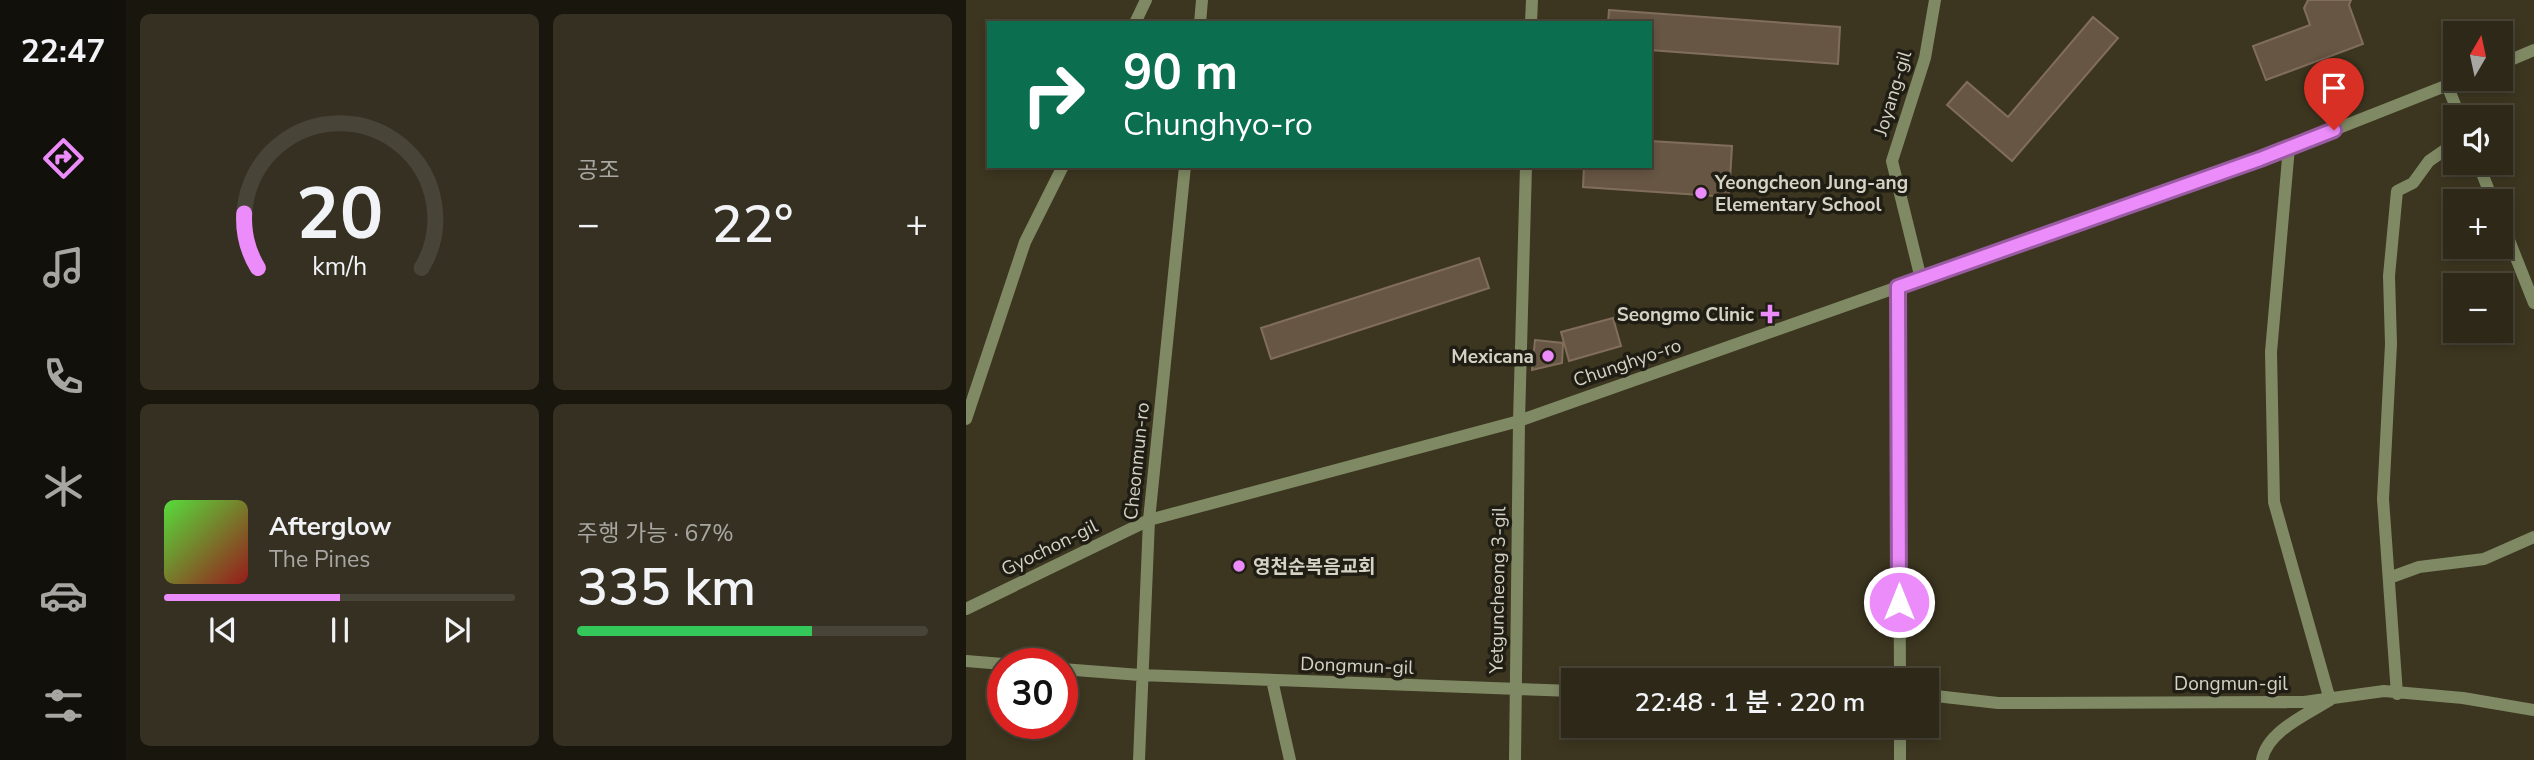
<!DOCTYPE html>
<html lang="ko">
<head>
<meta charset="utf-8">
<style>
	:root { --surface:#2d2818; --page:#353021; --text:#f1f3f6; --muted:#a7a6a2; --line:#484437; --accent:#ec8cfa }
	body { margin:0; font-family:"Nunito Sans","Noto Sans KR",sans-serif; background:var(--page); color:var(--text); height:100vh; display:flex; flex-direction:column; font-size:26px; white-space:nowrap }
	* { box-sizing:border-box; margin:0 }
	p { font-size:23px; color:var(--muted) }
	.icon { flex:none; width:38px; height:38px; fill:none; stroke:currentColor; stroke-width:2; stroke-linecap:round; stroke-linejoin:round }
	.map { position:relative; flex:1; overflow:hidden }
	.details { display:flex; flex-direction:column; gap:14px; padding:14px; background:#19160d; width:840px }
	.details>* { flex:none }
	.hud { position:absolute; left:21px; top:21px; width:665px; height:147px; border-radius:0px; box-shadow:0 4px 10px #0003,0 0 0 2px var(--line); background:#0b6e4f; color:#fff; overflow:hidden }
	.needle { width:46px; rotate:9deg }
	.controls { position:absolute; left:1477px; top:21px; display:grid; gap:14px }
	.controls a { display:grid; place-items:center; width:70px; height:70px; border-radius:0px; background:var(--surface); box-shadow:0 4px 10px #0003,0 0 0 2px var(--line); font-size:35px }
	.speed { position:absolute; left:21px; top:648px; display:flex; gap:14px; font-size:35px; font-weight:700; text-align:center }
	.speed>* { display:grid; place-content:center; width:91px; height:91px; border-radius:50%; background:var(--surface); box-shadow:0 4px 10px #0003,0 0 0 2px var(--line); line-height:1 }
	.speed .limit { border:10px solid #d22; background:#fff; color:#111 }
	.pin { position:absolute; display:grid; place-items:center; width:60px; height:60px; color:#fff; margin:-72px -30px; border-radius:50% 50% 50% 0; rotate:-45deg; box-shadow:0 0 7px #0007 }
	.pin .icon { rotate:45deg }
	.me { position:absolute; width:77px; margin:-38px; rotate:0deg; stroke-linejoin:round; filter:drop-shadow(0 0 5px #0008) }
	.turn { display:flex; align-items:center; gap:24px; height:147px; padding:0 21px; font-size:32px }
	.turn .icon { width:91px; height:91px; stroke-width:2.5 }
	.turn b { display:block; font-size:49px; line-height:60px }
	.big { font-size:52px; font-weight:600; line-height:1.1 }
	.details .widget { flex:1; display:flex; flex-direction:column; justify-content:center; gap:10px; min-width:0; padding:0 24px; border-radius:10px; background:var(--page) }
	.details .dial { align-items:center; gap:0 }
	.dial svg { height:182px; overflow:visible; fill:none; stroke:var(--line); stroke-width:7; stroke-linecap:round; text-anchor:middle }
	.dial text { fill:var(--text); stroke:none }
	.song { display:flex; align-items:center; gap:21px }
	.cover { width:84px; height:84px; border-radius:10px; background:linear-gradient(135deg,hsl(110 70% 55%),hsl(0 70% 35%)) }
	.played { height:7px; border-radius:4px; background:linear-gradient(90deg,var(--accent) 50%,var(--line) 50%) }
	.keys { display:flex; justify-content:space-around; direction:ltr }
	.heat { display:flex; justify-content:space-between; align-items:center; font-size:38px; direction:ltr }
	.charge { height:10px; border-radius:5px; background:linear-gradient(90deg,#34c759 67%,var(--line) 0) }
	.details .tiles { flex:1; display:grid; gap:14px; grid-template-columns:repeat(2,1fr) }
	.trip { position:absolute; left:595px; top:668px; width:378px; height:70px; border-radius:0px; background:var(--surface); box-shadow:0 4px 10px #0003,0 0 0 2px var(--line); font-weight:600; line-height:70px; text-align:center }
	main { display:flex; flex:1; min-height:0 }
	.tabs { display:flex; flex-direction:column; width:126px; justify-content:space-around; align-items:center; background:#12100a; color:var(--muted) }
	.tabs .icon { width:49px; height:49px }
	.tabs .current { color:var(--accent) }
	.tabs b { font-size:32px; color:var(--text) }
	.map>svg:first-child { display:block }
	.building { fill:#685644; stroke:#806e5b; stroke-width:2 }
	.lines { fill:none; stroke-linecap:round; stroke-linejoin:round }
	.minor { stroke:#7f8a64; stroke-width:12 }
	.route-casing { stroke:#995ba2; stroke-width:18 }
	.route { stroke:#ec8cfa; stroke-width:12 }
	.poi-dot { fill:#ec8cfa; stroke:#201e14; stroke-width:2.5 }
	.labels { text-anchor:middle; stroke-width:7; stroke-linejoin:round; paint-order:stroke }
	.street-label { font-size:19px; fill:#d5d2c5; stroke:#201e14 }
	.poi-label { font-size:19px; font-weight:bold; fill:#d5d2c5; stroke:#201e14; text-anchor:start }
</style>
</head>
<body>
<main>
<nav class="tabs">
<b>22:47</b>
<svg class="icon current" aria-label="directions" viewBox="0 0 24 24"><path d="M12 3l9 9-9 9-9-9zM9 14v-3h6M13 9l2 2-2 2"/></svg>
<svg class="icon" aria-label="music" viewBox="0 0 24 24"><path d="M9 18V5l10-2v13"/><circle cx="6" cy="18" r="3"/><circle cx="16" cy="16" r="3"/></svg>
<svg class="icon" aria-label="phone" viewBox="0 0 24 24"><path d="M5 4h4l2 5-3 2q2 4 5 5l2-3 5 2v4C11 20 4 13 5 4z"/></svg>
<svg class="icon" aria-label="climate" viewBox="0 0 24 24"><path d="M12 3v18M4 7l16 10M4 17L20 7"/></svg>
<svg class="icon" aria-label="car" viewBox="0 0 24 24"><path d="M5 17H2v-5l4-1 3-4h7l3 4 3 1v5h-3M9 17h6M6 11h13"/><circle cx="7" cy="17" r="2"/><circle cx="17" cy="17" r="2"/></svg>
<svg class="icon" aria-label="filters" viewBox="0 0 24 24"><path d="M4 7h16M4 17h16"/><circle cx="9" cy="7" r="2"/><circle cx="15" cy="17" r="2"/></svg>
</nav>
<section class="details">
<div class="tiles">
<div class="widget dial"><svg viewBox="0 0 100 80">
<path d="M14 69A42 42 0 1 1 86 69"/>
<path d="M14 69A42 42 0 0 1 8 45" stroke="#ec8cfa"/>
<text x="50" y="56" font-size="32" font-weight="700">20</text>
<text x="50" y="72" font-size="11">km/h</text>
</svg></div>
<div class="widget"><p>공조</p>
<div class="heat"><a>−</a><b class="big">22°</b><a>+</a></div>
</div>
<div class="widget">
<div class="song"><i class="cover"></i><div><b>Afterglow</b><p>The Pines</p></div></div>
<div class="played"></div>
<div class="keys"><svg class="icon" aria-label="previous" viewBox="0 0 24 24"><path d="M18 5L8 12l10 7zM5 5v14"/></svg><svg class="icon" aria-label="pause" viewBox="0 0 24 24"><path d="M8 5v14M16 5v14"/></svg><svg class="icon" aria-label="next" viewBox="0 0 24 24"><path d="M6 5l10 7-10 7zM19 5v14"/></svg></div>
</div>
<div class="widget"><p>주행 가능 · 67%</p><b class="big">335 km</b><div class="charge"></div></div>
</div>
</section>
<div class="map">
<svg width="1568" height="760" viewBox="0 0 1568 760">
	<rect width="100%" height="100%" fill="#3c3620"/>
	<path class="building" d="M1342 0H1385L1383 5 1397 44 1300 80 1287 46 1344 25 1338 8Z
		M643 10 874 27 872 64 684 50V23H642Z
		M1127 17 1152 38 1046 161 981 105 1001 82 1042 117Z
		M684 141 766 146 763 197 617 187 618 166H684Z
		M513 258 523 288 305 359 295 328Z
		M647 318 655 346 603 361 595 332Z
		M569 340 597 343 596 363 566 370Z"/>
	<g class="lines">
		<path class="minor" d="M169 23 180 0
			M234 23 236 0
			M565 23 566 0
			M1535 64 1568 50
			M1481 85 1494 117
			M1512 163 1527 201
			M1535 220 1568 303
			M955 279 926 161 959 58 969 0
			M932 287 934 681
			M0 419 59 242 97 166
			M1423 578 1453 567 1518 559 1568 537
			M0 609 183 520 553 421 1294 159 1497 79
			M0 661 37 664
			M96 669 174 675 607 691
			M306 680 324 760
			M1431 694 1417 499 1425 344 1423 276 1431 191 1447 183 1463 161 1489 143
			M961 695 1032 703 1338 702 1418 691 1497 698 1568 710
			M934 726V760
			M173 760 183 520 219 166
			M549 760 553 421 560 166
			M1296 760C1301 731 1342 714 1364 700L1308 502 1305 352 1323 147"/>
	</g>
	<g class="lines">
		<defs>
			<path id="route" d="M933 602 932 287 1294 159 1368 130"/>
		</defs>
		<use href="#route" class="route-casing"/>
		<use href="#route" class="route"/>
	</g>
	<g class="poi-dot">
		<circle cx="735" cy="193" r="7"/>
		<path d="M800.5 303.5h7v7h7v7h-7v7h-7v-7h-7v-7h7z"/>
		<circle cx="582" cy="356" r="7"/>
		<circle cx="273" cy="566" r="7"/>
	</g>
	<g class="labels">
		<g class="street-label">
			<text transform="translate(926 93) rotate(-73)" y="7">Joyang-gil</text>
			<text transform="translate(661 362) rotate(-19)" y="7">Chunghyo-ro</text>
			<text transform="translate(170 461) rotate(-84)" y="7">Cheonmun-ro</text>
			<text transform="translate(83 547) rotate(-26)" y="7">Gyochon-gil</text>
			<text transform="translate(531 590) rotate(-89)" y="7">Yetguncheong 3-gil</text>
			<text transform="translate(391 665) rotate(2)" y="7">Dongmun-gil</text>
			<text x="1265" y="690">Dongmun-gil</text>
		</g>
		<g class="poi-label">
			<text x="749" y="189">Yeongcheon Jung-ang<tspan x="749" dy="22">Elementary School</tspan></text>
			<text x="788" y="321" text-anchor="end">Seongmo Clinic</text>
			<text x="568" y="363" text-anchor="end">Mexicana</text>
			<text x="287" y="573">영천순복음교회</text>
		</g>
	</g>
</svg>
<div class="controls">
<a><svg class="needle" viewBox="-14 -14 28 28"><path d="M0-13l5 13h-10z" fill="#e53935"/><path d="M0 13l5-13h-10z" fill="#a7a6a2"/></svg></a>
<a><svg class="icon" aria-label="sound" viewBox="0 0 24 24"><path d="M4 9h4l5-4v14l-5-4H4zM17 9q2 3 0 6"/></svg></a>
<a>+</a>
<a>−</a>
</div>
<div class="speed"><div class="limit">30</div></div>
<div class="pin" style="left:1368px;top:130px;background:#d93025"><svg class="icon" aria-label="arrive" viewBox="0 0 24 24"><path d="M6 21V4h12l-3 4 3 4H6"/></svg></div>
<svg class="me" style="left:933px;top:602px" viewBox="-20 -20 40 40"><circle r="17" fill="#ec8cfa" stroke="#fff" stroke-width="3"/><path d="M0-11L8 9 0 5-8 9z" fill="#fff"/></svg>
<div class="trip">22:48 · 1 분 · 220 m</div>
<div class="hud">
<div class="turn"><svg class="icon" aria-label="right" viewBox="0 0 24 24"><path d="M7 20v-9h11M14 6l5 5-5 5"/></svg><div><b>90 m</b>Chunghyo-ro</div></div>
</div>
</div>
</main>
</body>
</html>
